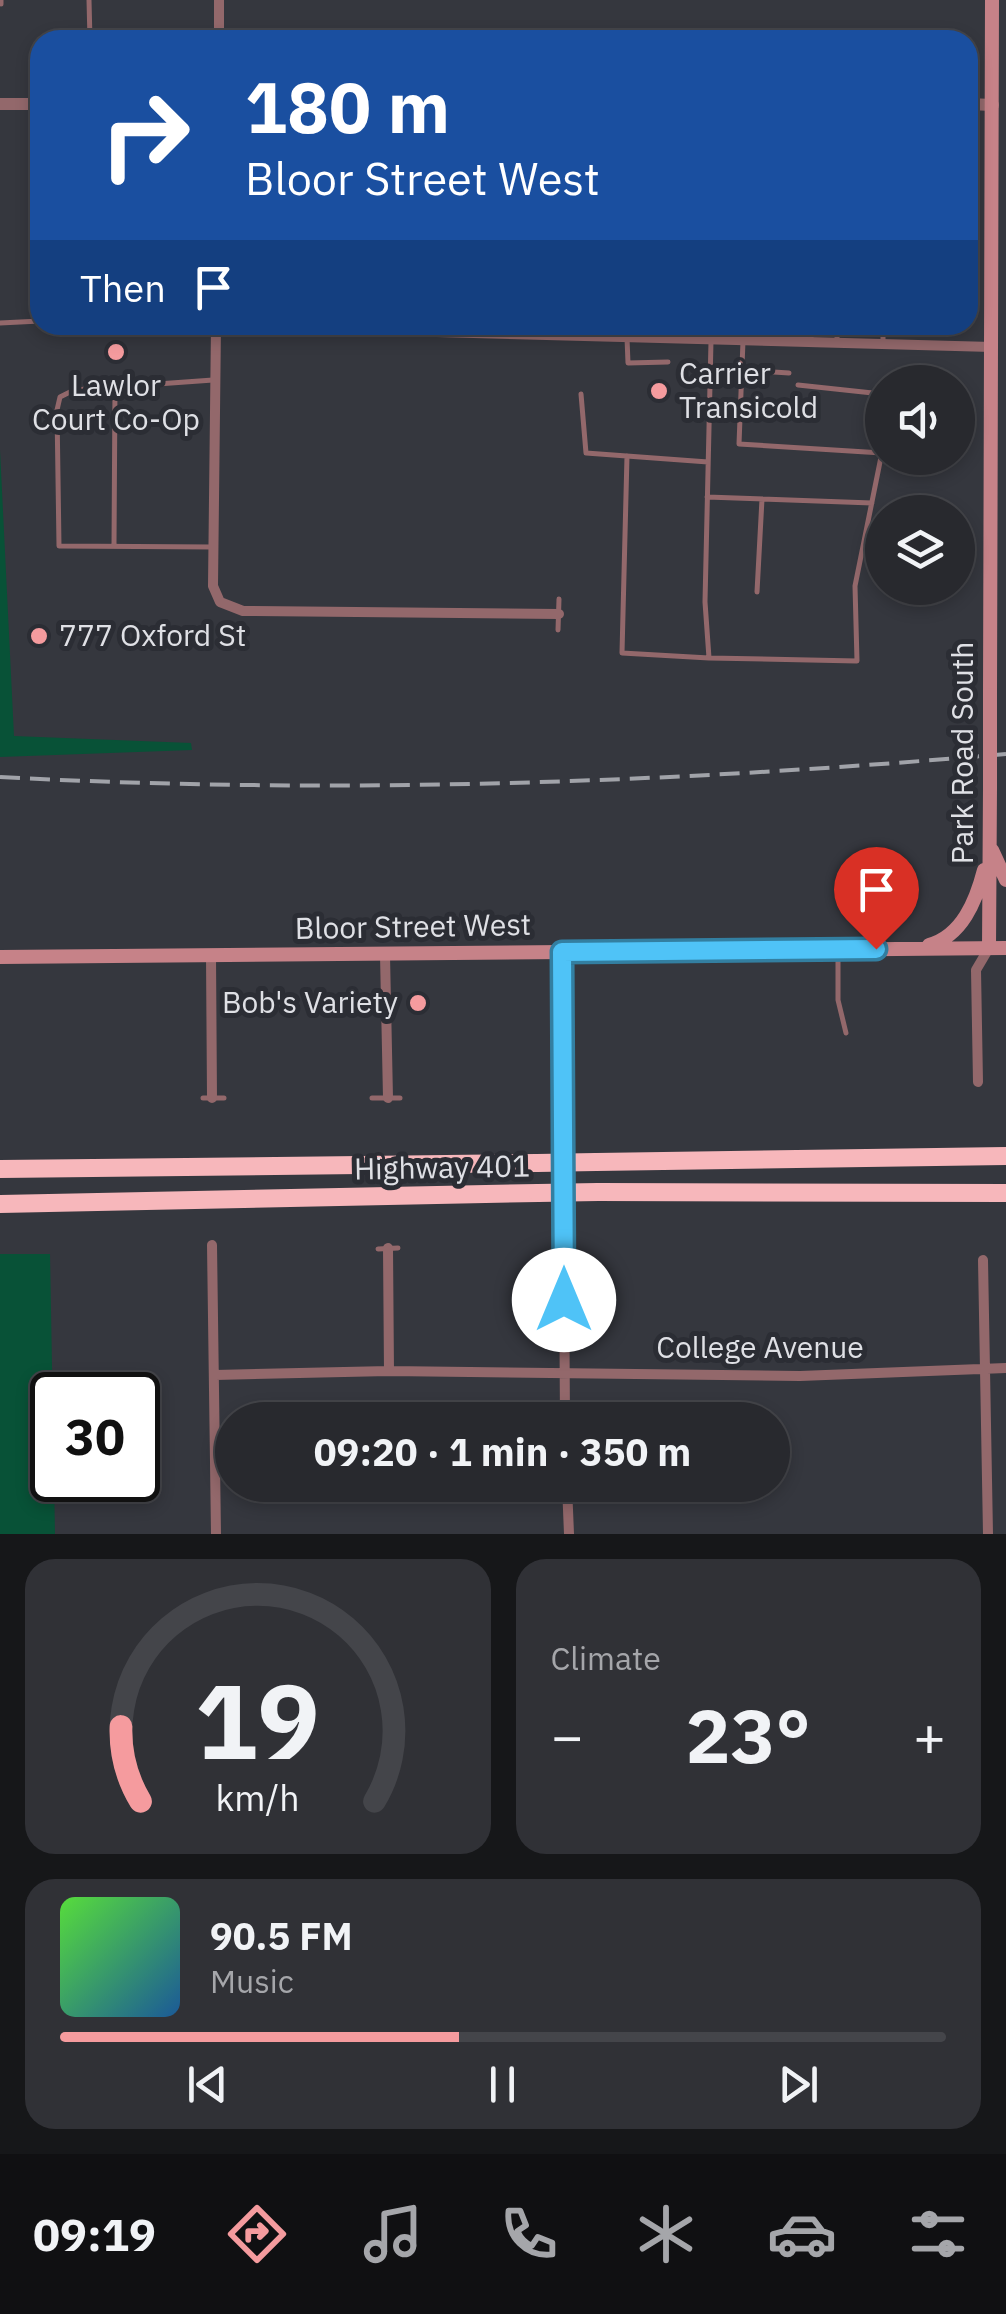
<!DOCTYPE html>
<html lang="en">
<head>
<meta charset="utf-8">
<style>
	:root { --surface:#28292e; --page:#303136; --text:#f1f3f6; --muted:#a5a6aa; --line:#44454a; --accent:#f59b9e }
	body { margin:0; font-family:"IBM Plex Sans",sans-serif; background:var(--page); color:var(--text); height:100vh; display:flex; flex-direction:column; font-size:38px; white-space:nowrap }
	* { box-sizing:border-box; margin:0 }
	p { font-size:32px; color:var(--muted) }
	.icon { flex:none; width:55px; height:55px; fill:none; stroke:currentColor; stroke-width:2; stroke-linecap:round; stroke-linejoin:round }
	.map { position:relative; height:1534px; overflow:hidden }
	.side { display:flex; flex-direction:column; gap:25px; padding:25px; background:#161719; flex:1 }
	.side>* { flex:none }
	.hud { position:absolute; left:30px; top:30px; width:948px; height:305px; border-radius:30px; box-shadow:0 5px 15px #0003,0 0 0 2px var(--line); background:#1a4fa0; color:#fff; overflow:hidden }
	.buttons { position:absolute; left:865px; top:365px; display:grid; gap:20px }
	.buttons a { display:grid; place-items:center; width:110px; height:110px; border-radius:50%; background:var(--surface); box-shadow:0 5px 15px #0003,0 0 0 2px var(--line); font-size:50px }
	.speed { position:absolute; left:30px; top:1372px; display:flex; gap:20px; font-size:50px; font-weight:700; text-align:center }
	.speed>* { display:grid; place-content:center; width:130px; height:130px; border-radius:50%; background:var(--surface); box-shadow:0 5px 15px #0003,0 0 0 2px var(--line); line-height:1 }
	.speed .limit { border:5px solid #111; border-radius:15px; background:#fff; color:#111 }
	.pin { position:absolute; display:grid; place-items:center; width:85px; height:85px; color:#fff; margin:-102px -42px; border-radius:50% 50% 50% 0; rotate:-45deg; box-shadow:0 0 10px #0007 }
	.pin .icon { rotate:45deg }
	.me { position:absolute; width:110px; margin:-55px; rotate:0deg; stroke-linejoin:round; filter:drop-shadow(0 0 8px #0008) }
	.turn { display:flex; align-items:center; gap:35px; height:210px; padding:0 50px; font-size:45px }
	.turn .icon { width:130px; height:130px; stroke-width:2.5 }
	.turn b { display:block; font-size:70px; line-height:85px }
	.then { display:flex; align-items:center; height:95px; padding:0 50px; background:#0003; gap:20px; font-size:38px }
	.big { font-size:75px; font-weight:800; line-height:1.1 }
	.side .card { flex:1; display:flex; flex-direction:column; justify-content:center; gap:15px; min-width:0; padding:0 35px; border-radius:30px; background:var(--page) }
	.side .dial { align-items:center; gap:0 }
	.dial svg { height:260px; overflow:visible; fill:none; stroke:var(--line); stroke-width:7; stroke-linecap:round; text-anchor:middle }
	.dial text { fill:var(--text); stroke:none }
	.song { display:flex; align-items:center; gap:30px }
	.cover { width:120px; height:120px; border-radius:15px; background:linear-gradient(135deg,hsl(110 70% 55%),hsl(210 70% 35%)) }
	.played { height:10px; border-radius:5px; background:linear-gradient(90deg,var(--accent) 45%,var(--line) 45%) }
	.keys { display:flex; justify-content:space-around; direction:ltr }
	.heat { display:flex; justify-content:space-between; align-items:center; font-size:55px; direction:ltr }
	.side .tiles { flex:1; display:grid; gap:25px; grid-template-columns:1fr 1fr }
	.card:last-child { grid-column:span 2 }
	.trip { position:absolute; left:215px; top:1402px; width:575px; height:100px; border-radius:50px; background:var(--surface); box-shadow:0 5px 15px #0003,0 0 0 2px var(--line); font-weight:800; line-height:100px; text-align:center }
	.tab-bar { display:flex; height:160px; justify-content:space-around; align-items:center; background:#101012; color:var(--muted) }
	.tab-bar .icon { width:70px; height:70px }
	.tab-bar .selected { color:var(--accent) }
	.tab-bar b { font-size:45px; color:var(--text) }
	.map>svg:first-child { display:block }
	.green { fill:#085237 }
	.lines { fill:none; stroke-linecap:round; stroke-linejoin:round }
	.service { stroke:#93686b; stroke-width:5 }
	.minor { stroke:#93686b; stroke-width:10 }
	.tertiary { stroke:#93686b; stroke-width:12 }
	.secondary { stroke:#c68288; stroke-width:14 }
	.motorway { stroke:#f7b7bb; stroke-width:18 }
	.rail { stroke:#a1a3a9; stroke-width:4; stroke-dasharray:20 10; stroke-linecap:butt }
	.secondary-bridge { stroke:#c68288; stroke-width:14 }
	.motorway-bridge { stroke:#f7b7bb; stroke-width:18 }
	.route-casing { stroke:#337fa1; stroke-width:25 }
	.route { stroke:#4fc3f7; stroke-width:18 }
	.poi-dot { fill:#f59b9e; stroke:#2b2d34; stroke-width:4 }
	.labels { text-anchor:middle; stroke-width:10; stroke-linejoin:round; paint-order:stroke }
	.poi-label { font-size:30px; fill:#dfe0e5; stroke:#2b2d34; text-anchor:start }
	.street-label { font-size:30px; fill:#dfe0e5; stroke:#2b2d34 }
</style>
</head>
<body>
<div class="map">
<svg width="1006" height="1534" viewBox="0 0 1006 1534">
	<rect width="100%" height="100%" fill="#35373e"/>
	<path class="green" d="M0 450 14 736 191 743 192 750 0 757Z
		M0 1254H50L55 1534H0Z"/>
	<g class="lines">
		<path class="service" d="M1 0V4
			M89 0 90 40
			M0 323 40 321
			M768 325V340
			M811 325V341
			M627 338 628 363 668 362
			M711 341 705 602 709 658 857 661 855 586 882 452
			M743 341 739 444 882 453
			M837 342V325
			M883 344V325
			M741 370 789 373
			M213 380 74 390 60 397 57 410 59 546 213 547
			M798 385 882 394
			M581 394 586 453 708 462
			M627 456 622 653 709 658
			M707 497 872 503
			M114 546 115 386
			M757 592 762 499
			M558 630 559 599
			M838 952V1000L846 1033
			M203 1098H224
			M372 1098H400
			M378 1249 398 1248"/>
		<path class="minor" d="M219 40V0
			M216 325 213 586 220 602 243 611 559 614
			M216 326 992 347
			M562 953 565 1420
			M385 955 388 1098
			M211 956 212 1098
			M978 1082 976 970 989 948
			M212 1245 216 1534
			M388 1248 389 1371
			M983 1260 988 1534
			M215 1375 389 1371 800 1376 1006 1368
			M567 1485 569 1534"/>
		<path class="tertiary" d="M0 104H40
			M968 104 993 105"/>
		<path class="secondary" d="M990 695 992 0
			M992 850 1006 880
			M929 945C962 936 976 901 984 870
			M989 948 990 788
			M0 957 1006 948"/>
		<path class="motorway" d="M596 1162 1006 1156
			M0 1169 537 1163
			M598 1192 1006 1193
			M0 1204 538 1193"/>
		<path class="rail" d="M0 777C336 795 671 783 1006 754"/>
		<path class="secondary-bridge" d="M990 788V695"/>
		<path class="motorway-bridge" d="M537 1163 596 1162
			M538 1193 598 1192"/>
	</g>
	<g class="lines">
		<defs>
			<path id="route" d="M564 1300 562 952 876 949"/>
		</defs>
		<use href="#route" class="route-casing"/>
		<use href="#route" class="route"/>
	</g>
	<g class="poi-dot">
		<circle cx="116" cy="352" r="10"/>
		<circle cx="659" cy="391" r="10"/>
		<circle cx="39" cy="636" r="10"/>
		<circle cx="418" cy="1003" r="10"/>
	</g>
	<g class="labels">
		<g class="poi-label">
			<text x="679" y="384">Carrier<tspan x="679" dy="34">Transicold</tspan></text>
			<text x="116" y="396" text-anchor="middle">Lawlor<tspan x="116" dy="34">Court Co-Op</tspan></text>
			<text x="59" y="646">777 Oxford St</text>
			<text x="398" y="1013" text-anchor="end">Bob's Variety</text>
		</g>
		<g class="street-label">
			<text transform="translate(963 753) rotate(-90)" y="10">Park Road South</text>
			<text transform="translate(413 927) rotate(-1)" y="10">Bloor Street West</text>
			<text transform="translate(442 1168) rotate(-1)" y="10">Highway 401</text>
			<text x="760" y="1358">College Avenue</text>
		</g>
	</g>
</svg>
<div class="buttons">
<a><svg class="icon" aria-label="sound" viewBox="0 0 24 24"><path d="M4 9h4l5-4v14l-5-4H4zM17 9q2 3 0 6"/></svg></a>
<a><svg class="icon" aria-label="layers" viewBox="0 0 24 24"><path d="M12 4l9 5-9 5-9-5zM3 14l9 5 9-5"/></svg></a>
</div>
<div class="speed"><div class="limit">30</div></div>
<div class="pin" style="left:876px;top:949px;background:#d93025"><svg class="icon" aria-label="arrive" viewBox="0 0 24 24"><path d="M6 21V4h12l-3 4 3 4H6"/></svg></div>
<svg class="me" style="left:564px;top:1300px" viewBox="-20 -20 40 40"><circle r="19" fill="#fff"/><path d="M0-13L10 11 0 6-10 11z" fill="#4fc3f7"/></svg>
<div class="trip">09:20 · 1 min · 350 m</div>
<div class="hud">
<div class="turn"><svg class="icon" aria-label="right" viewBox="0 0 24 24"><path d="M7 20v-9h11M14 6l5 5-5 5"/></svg><div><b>180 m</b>Bloor Street West</div></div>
<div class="then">Then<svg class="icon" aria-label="arrive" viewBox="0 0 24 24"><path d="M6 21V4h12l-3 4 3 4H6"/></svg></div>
</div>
</div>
<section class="side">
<div class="tiles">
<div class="card dial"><svg viewBox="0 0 100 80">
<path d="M14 69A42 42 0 1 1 86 69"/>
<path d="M14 69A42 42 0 0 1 8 46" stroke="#f59b9e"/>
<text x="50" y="56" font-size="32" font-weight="700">19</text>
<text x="50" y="72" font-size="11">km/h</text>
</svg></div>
<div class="card"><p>Climate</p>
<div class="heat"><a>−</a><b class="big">23°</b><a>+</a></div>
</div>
<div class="card">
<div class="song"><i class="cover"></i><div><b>90.5 FM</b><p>Music</p></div></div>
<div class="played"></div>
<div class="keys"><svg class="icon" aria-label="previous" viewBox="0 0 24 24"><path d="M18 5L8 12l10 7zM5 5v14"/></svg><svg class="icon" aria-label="pause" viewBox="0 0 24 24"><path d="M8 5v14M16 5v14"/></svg><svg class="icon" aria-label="next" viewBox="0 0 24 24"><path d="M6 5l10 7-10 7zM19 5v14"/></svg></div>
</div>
</div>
</section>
<nav class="tab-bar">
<b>09:19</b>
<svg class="icon selected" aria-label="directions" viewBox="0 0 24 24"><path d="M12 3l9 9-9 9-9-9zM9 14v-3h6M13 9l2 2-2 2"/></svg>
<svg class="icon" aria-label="music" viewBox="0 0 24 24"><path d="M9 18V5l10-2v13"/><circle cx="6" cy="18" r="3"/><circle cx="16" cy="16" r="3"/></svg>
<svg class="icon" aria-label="phone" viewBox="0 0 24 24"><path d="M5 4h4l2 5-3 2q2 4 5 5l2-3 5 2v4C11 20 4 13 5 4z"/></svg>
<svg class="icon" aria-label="climate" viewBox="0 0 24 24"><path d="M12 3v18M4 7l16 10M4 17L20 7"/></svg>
<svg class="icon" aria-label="car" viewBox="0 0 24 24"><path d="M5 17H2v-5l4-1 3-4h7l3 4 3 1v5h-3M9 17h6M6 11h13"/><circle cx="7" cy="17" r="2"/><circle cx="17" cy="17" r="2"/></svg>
<svg class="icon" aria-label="filters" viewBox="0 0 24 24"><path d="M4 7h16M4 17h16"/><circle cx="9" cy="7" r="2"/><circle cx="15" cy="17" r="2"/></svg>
</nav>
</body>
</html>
